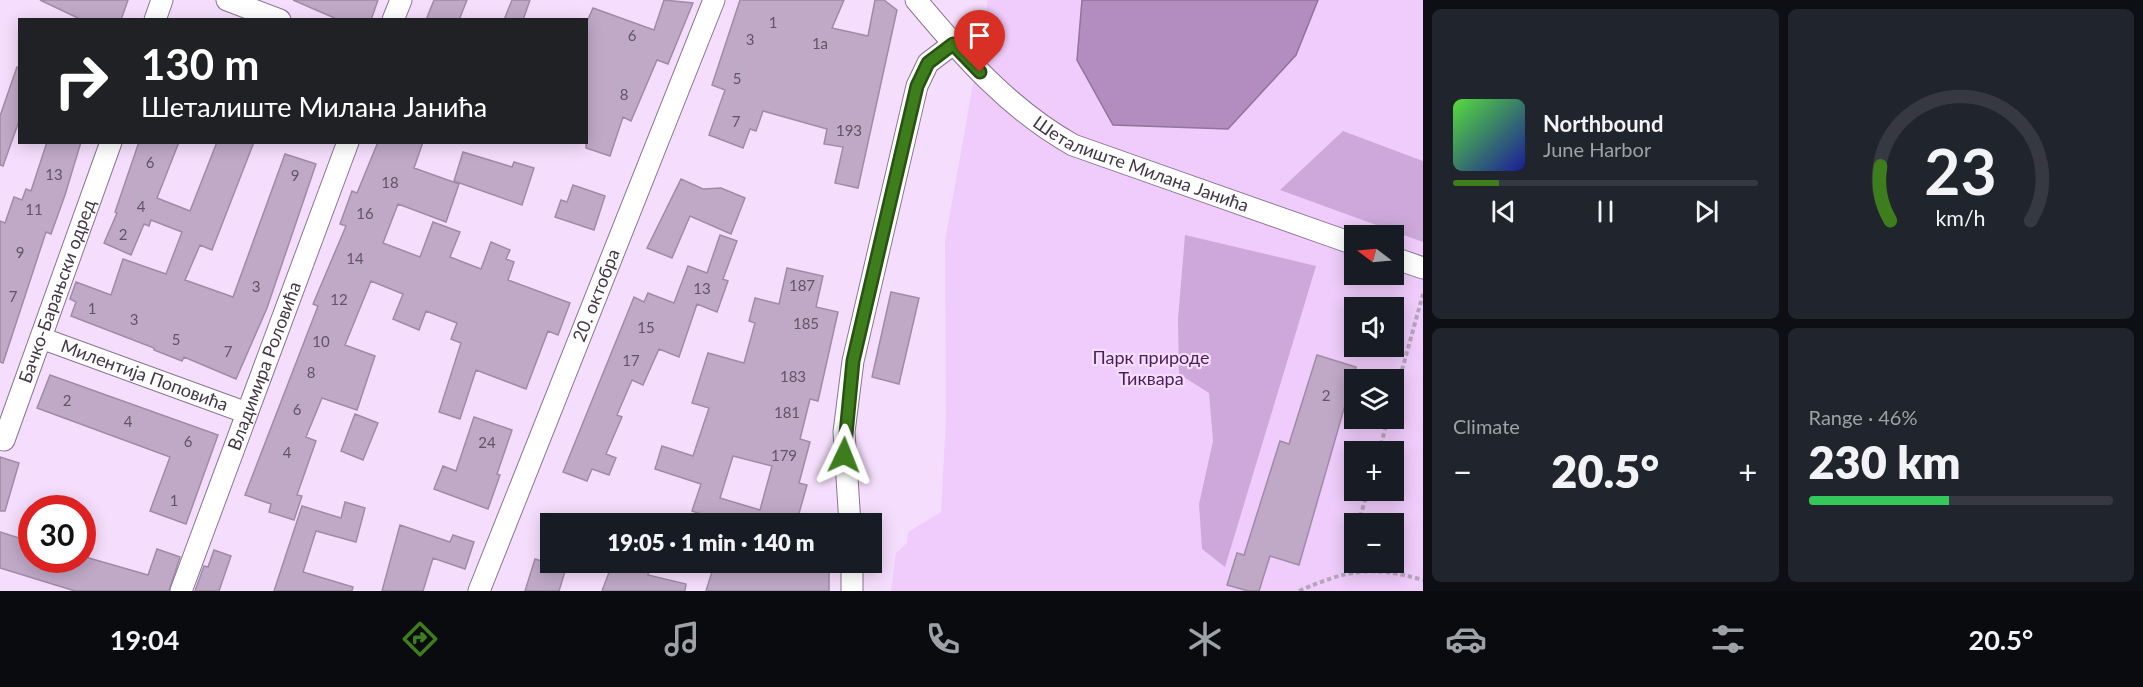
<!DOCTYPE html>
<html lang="en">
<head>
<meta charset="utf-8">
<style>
	:root { --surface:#171b24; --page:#20242c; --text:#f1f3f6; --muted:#9ea1a6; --line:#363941; --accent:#3d7d1c }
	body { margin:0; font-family:Lato,sans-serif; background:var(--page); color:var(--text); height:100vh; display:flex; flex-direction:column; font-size:22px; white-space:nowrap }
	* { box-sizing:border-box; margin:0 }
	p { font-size:20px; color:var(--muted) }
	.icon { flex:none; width:33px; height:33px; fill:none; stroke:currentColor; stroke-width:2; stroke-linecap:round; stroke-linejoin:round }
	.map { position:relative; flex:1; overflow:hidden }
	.sheet { display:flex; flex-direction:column; gap:9px; padding:9px; background:#0d0f14; width:720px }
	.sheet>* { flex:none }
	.banner { position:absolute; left:18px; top:18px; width:570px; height:126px; border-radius:0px; box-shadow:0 3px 15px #0003; background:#202124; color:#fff; overflow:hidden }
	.needle { width:39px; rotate:286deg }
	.fabs { position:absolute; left:1344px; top:225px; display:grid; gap:12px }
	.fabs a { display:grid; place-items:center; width:60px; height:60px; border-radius:0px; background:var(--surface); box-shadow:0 3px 15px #0003; font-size:30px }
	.speed { position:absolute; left:18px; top:495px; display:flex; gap:12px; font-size:30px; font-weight:700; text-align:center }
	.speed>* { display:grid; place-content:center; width:78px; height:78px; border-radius:50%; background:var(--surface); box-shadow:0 3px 15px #0003; line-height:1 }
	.speed .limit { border:9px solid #d22; background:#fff; color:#111 }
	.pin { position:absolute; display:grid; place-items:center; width:51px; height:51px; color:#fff; margin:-62px -26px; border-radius:50% 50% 50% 0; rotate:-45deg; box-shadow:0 0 6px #0007 }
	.pin .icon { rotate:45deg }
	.me { position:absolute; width:66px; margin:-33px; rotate:2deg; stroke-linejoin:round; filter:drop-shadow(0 0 4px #0008) }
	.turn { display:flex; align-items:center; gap:21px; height:126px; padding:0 24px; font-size:27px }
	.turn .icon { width:78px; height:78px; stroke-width:2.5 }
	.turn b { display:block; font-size:42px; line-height:51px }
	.big { font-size:45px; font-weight:800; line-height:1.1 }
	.sheet .card { flex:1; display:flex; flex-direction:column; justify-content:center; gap:9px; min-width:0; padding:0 21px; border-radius:9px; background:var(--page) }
	.sheet .dial { align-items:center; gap:0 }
	.dial svg { height:156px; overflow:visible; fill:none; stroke:var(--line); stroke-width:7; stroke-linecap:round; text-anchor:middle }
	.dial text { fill:var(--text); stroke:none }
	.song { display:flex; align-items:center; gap:18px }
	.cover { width:72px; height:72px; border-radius:9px; background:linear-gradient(135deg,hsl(110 70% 55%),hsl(240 70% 35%)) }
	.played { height:6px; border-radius:3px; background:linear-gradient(90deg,var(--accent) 15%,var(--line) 15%) }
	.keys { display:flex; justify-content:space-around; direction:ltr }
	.heat { display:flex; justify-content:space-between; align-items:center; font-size:33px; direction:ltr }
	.charge { height:9px; border-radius:4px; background:linear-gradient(90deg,#34c759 46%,var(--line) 0) }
	.sheet .tiles { flex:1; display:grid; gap:9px; grid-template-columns:repeat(2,1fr) }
	.trip { position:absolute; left:540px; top:513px; width:342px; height:60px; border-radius:0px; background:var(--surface); box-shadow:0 3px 15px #0003; font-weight:800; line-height:60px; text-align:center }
	.dock { display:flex; height:96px; justify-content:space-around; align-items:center; background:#090b0e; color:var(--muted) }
	.dock .icon { width:42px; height:42px }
	.dock .active { color:var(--accent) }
	.dock b { font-size:27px; color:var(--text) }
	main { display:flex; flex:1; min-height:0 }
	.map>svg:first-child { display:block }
	.green { fill:#efccfb; fill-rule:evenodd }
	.forest { fill:#cea8db }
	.water { fill:#b38dbf; stroke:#91749a; stroke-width:1.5 }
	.building { fill:#bfa9c7; stroke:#a08ba7; stroke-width:1.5; fill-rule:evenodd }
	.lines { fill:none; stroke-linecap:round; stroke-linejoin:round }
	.minor-casing { stroke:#897591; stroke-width:23 }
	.path { stroke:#b6a4bc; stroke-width:4; stroke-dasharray:4.5 3; stroke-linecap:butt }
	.minor { stroke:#fff; stroke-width:21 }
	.route-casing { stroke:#285112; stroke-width:15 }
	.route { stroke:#3d7d1c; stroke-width:10 }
	.labels { text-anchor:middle; stroke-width:4.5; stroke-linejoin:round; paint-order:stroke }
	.number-label { font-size:15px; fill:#615466 }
	.street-label { font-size:18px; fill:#423845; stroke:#f5defd }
	.park-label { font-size:18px; fill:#4c1d5a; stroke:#f5defd }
</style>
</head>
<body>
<main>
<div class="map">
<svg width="1423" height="591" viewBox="0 0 1423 591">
	<rect width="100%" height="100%" fill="#f5defd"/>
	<path class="green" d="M988 0H1423V591H891L896 553 907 543 908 532 941 512 946 419 945 241ZM1354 236H1394V274H1354ZM1354 308H1394V346H1354ZM1354 380H1394V418H1354ZM1354 452H1394V490H1354ZM1354 524H1394V562H1354Z"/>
	<path class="forest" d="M1343 131 1423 161V242L1280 190Z
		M1185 235 1316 266 1225 567 1202 549 1199 504 1213 441 1209 393 1179 374 1178 319Z"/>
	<path class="water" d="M1082 0H1318L1296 55 1228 129 1113 125 1077 60Z"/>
	<path class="building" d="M40 0H128L121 20H82Z
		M293 0H378L371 20H339Z
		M434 0H467L459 20H426Z
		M512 0H530L523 20H504Z
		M664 0 693 3 668 64 657 60 631 121 623 117 610 156 586 148V24L593 8 654 30Z
		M740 0H844L832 28 868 36 875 0H884L897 10 858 188 835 183 843 147 824 144 827 129 763 111 756 131 750 129 743 148 709 135 725 90 712 85Z
		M17 67 20 68V118L3 166 0 165V116Z
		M47 142H81L65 195 51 234 46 232 3 363 0 362V221L5 223 14 197 22 200 26 189 31 191Z
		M139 142H179L157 198 190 211 217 142H254L212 250 200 245 185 280 233 297 285 154 316 164 267 308 236 379 184 357 182 361 154 350V348L71 316 76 302 70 299 76 282 111 295 123 259 166 274 182 232 151 220 149 226 144 224 131 255 104 243 117 213 115 212Z
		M378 142H423L414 168 459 184 446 222 398 204 383 243 420 257 433 222 460 232 450 257 481 269 491 242 510 250 506 259 514 262 508 280 570 303 558 335 548 331 526 389 476 370 460 419 439 412 461 343 451 339 457 323 426 311 419 330 393 319 403 294 371 281 345 345 375 356 357 410 322 398 306 437 316 441 297 495 302 496 294 520 269 512 271 504 245 495 318 306 313 304 346 226 340 224 352 191 357 193Z
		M463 152 512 167 514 162 534 168 522 205 454 181Z
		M681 179 703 189 721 188 745 198 731 234 690 216 672 258 647 248Z
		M573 185 605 196 594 230 555 217 561 200 567 202Z
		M720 235 737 241 723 279 728 281 717 312 697 304 679 357 659 349 643 385 632 380 617 415 622 417 606 454 616 458 609 475 592 469 587 481 563 472 634 297 644 302 648 293 674 303 688 266 707 273Z
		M787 268 823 276 816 307 838 312 818 401 810 399 800 439 810 442 799 483 807 485 796 524H718L719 520 692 511 701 484 655 469 662 446 693 456 709 408 692 403 708 353 744 363 755 323 749 321 755 298 779 304ZM733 456 772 466 760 510 720 498Z
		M891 292 919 298 899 384 872 377Z
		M1317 355 1356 367 1299 565 1270 556 1259 591H1248L1227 585 1237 553 1244 555 1280 441 1289 444Z
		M50 375 218 435 186 524 150 511 170 457 37 408Z
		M355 414 378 423 363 460 341 451Z
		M474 417 512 430 497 474 500 475 488 509 434 489 443 466 456 471Z
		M0 457 19 463 5 511H0Z
		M345 502 365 508 356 542 316 531 303 572 353 587 352 591H274L302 506 341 518Z
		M400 525 450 542 453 535 474 542 465 569 433 558 423 591H382Z
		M0 532 32 542V560H82V556L148 575 157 549 180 557 169 591H75L0 568Z
		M214 550 231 556 219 591H195L204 566 208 567Z
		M535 559 566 568 559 591H525Z
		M613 562H633L650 569 648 575 686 584 685 591H602Z
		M715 562H789L829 567V591H706Z"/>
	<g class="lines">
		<defs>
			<g id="minor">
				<path d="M227 0 280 20"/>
				<path id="s1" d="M916 0C963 56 1009 109 1073 145L1354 244"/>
				<path d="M155 20 162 0"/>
				<path d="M393 20 401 0"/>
				<path d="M1394 258 1423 268"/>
				<path id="s2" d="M41 338 247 413"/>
				<path id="s3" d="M4 440 111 142"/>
				<path d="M850 524 844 432 853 361 917 86 928 63 953 44"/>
				<path d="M852 562V591"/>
				<path id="s4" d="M181 591 348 142"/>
				<path id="s5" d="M479 591 714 0"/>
			</g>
		</defs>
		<use href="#minor" class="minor-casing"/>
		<path class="path" d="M1394 399 1423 294
			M1379 452 1388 418
			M1358 524 1368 490
			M1352 571 1351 550 1354 537
			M1299 591C1347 570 1371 565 1423 580"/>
		<use href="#minor" class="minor"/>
	</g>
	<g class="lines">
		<defs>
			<path id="route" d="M844 455 853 361 917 86 928 63 953 44 980 72"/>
		</defs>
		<use href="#route" class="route-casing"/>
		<use href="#route" class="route"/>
	</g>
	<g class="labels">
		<g class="number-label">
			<text x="773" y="28">1</text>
			<text x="632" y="41">6</text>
			<text x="750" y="45">3</text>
			<text x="820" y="49">1a</text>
			<text x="737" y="84">5</text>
			<text x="624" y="100">8</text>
			<text x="736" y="127">7</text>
			<text x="849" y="136">193</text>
			<text x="150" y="168">6</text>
			<text x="54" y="180">13</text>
			<text x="295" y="181">9</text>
			<text x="390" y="188">18</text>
			<text x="141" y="212">4</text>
			<text x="34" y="215">11</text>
			<text x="365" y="219">16</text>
			<text x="123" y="240">2</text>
			<text x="20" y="258">9</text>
			<text x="355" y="264">14</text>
			<text x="802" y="291">187</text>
			<text x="256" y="292">3</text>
			<text x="702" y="294">13</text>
			<text x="13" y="302">7</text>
			<text x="339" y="305">12</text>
			<text x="92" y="314">1</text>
			<text x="134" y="325">3</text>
			<text x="806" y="329">185</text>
			<text x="646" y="333">15</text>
			<text x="176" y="345">5</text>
			<text x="321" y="347">10</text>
			<text x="228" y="357">7</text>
			<text x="631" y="366">17</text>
			<text x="311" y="378">8</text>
			<text x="793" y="382">183</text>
			<text x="1326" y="401">2</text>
			<text x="67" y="406">2</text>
			<text x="297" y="415">6</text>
			<text x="787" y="418">181</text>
			<text x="128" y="427">4</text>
			<text x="188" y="447">6</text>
			<text x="487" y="448">24</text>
			<text x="287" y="458">4</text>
			<text x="784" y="461">179</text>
			<text x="174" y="506">1</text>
		</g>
		<g class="street-label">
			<text dy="6" stroke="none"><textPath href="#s1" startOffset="285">Шеталиште Милана Јанића</textPath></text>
			<text dy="6" stroke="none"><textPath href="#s3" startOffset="158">Бачко-Барањски одред</textPath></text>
			<text dy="6" stroke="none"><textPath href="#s5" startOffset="318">20. октобра</textPath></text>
			<text dy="6" stroke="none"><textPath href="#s4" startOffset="240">Владимира Роловића</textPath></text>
			<text dy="6" stroke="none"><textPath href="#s2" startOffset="110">Милентија Поповића</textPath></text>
		</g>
		<g class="park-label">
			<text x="1151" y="364">Парк природе<tspan x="1151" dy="21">Тиквара</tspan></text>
		</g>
	</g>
</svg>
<div class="fabs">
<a><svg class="needle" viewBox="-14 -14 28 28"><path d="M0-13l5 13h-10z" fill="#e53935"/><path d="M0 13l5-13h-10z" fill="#9ea1a6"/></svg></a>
<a><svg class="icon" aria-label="sound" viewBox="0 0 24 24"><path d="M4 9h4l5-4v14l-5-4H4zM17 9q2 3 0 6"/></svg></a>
<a><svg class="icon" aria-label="layers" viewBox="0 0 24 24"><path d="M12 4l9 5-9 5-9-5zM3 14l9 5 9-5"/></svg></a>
<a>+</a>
<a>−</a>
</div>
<div class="speed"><div class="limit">30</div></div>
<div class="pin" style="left:980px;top:72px;background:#d93025"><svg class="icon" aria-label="arrive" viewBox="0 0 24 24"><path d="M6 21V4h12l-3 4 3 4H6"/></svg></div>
<svg class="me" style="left:844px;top:455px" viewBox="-20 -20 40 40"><path d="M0-17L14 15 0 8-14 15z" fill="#3d7d1c" stroke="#fff" stroke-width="4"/></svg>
<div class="trip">19:05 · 1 min · 140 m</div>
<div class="banner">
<div class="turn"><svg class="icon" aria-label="right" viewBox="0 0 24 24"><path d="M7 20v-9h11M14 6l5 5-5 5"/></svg><div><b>130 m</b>Шеталиште Милана Јанића</div></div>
</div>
</div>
<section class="sheet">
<div class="tiles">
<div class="card">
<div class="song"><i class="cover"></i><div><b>Northbound</b><p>June Harbor</p></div></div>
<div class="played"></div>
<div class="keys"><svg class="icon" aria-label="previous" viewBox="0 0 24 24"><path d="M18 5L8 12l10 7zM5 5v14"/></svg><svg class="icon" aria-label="pause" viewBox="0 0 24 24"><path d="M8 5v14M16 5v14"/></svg><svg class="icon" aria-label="next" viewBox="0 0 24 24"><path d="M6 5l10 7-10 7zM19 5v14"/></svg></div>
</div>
<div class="card dial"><svg viewBox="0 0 100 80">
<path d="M14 69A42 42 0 1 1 86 69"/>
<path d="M14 69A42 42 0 0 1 9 41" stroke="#3d7d1c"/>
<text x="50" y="56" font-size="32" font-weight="700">23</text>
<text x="50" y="72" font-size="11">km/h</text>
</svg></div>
<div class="card"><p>Climate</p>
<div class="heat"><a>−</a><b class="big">20.5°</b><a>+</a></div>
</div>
<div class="card"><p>Range · 46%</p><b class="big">230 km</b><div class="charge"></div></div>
</div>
</section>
</main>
<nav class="dock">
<b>19:04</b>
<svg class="icon active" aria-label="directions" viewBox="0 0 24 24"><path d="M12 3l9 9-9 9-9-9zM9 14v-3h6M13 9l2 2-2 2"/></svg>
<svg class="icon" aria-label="music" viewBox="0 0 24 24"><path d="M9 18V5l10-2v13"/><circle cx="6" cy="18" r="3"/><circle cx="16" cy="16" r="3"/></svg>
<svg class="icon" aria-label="phone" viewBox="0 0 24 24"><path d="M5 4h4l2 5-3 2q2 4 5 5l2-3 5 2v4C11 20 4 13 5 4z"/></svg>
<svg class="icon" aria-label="climate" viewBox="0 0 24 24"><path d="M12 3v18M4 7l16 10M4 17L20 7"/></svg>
<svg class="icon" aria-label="car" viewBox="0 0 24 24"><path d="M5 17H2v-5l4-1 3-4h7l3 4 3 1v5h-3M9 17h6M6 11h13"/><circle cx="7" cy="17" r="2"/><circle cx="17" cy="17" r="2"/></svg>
<svg class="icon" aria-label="filters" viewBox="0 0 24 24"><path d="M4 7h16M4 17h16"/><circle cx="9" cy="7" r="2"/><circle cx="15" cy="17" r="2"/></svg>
<b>20.5°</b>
</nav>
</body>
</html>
